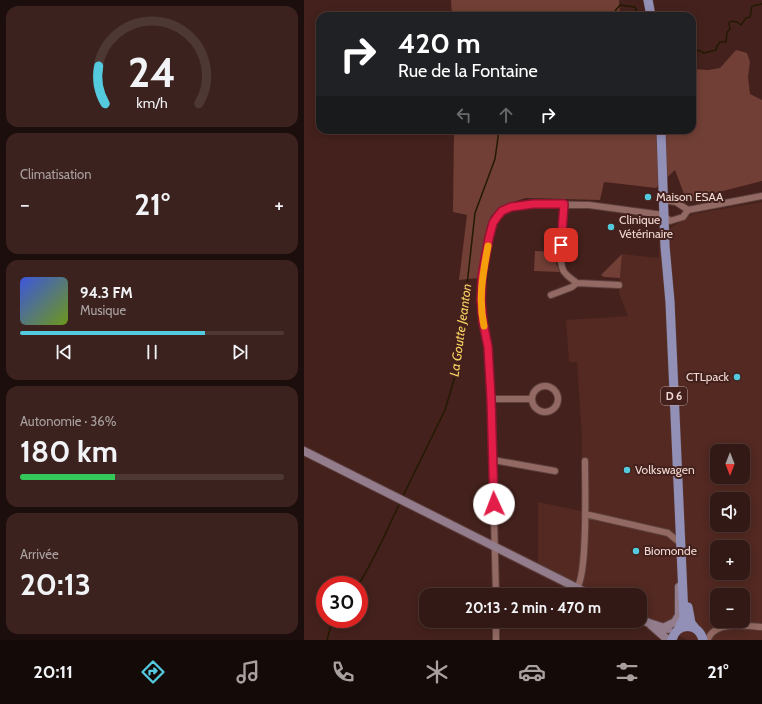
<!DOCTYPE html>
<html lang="fr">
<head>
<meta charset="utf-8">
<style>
	:root { --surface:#331915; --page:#3b221e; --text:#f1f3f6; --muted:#a9a0a0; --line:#4e3834; --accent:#54cade }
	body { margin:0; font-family:Cabin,sans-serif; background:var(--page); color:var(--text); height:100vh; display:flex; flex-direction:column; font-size:15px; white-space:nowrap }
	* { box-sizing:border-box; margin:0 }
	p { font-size:13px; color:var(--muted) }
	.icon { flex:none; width:22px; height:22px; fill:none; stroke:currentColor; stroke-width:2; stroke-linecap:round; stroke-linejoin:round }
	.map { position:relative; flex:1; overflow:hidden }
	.drawer { display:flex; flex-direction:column; gap:6px; padding:6px; background:#1c0e0c; width:304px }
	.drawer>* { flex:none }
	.top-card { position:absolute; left:12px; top:12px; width:380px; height:122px; border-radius:12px; box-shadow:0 2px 10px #0003,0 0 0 1px var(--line); background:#202124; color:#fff; overflow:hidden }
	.needle { width:26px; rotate:180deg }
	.controls { position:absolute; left:406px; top:444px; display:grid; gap:8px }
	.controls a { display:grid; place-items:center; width:40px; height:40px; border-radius:8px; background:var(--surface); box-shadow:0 2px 10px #0003,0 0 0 1px var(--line); font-size:20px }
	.speed { position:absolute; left:12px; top:576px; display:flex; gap:8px; font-size:20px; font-weight:700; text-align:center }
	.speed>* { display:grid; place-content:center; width:52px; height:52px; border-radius:50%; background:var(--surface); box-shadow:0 2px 10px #0003,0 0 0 1px var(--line); line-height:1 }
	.speed .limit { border:6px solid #d22; background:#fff; color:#111 }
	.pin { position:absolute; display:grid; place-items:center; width:34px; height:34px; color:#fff; margin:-17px; border-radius:8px; box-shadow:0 2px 6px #0006 }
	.me { position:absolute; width:44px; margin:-22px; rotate:358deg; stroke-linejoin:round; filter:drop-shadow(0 0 3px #0008) }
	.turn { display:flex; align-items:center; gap:14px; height:84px; padding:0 16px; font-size:18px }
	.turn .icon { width:52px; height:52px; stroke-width:2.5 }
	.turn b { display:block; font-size:28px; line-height:34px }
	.lanes { display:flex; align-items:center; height:38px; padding:0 16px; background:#0003; justify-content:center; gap:20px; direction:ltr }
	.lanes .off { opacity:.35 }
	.big { font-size:30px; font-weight:800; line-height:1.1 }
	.drawer .card { flex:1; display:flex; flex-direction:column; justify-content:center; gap:6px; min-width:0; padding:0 14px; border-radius:12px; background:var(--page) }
	.drawer .dial { align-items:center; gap:0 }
	.dial svg { height:104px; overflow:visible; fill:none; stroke:var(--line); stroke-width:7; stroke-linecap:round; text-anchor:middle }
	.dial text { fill:var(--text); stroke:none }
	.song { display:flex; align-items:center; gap:12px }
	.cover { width:48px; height:48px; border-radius:6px; background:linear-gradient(135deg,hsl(230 70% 55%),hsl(80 70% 35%)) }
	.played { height:4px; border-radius:2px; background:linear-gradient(90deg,var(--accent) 70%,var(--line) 70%) }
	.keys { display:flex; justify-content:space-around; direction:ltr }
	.heat { display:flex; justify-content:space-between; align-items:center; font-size:22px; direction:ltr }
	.charge { height:6px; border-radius:3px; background:linear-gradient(90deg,#34c759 36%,var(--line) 0) }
	.trip { position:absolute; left:115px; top:588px; width:228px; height:40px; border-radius:12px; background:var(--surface); box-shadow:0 2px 10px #0003,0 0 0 1px var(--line); font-weight:800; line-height:40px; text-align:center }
	.tab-bar { display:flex; height:64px; justify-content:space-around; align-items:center; background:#140a08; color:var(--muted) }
	.tab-bar .icon { width:28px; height:28px }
	.tab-bar .selected { color:var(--accent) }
	.tab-bar b { font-size:18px; color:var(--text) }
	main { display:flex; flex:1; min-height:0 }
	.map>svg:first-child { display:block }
	.built { fill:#532922; fill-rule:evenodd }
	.green { fill:#713f36 }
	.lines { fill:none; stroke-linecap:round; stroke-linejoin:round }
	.stream { stroke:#231a02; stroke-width:1.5 }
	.minor-casing { stroke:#5d3f3c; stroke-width:8 }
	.secondary-casing { stroke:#5d3f3c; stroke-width:10 }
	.primary-casing { stroke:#5d3f3c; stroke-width:10 }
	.minor { stroke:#936a63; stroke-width:6 }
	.secondary { stroke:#937d8d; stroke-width:8 }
	.primary { stroke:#9390b8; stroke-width:9 }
	.route-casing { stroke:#92132f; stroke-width:10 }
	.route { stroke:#e11d48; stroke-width:7 }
	.slow { stroke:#f59e0b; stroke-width:7 }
	.poi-dot { fill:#54cade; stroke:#44211c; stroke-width:1.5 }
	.labels { text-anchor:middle; stroke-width:4; stroke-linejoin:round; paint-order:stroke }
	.shield { fill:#44211c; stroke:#bca29d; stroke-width:1 }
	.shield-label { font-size:11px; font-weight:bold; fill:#f0d9d4 }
	.poi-label { font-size:12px; fill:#f0d9d4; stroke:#44211c; text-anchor:start }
	.water-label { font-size:13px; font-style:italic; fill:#f7d162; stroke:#44211c }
</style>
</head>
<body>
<main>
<section class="drawer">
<div class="card dial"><svg viewBox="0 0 100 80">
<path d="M14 69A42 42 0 1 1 86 69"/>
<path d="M14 69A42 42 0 0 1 9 40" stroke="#54cade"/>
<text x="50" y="56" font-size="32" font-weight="700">24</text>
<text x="50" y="72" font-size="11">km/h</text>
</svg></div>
<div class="card"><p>Climatisation</p>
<div class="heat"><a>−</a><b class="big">21°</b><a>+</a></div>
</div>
<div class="card">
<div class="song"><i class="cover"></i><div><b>94.3 FM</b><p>Musique</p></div></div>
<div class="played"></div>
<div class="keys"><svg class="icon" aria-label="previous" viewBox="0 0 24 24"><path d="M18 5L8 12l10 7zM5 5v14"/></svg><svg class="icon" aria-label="pause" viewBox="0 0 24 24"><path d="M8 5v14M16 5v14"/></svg><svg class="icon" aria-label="next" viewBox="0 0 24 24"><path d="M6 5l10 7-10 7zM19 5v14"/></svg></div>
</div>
<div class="card"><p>Autonomie · 36%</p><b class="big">180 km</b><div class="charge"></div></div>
<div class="card"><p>Arrivée</p><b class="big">20:13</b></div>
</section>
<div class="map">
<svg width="458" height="640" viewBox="0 0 458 640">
	<rect width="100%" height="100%" fill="#44211c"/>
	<path class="built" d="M458 202V640H384L336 616V595H295L234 564V502L277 511 278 436 273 362H265L262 320 324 316 315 293 318 254 355 258V235L389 214ZM413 451H439V477H413ZM413 499H439V525H413ZM413 547H439V573H413ZM413 595H439V621H413Z"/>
	<path class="green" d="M147 0H315L316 16H148Z
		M432 50 443 53 446 62 444 77 446 94 458 100V181L407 194 388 202 382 199 371 170 352 188 300 182 296 200 222 198 202 204 187 216 174 278 155 280 163 215 149 212 150 130H388V69L404 70 416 68Z
		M231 251 252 252V264L256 272 230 271Z
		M318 254 316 278 300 277 297 275Z"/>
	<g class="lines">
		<path class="stream" d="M359 15 362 16
			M307 16 316 5 331 7 335 16H338
			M388 45V48
			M388 53 389 54 394 50 400 53 412 50 413 46 416 42H422L423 32 426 29 425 23 427 21 433 22 437 25 442 18 446 17 448 6 458 4
			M98 498 141 410 154 366 171 213 191 159 195 130
			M54 585C71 559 82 531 96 503
			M23 640 29 619"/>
		<defs>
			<path id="minor" d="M359 200 372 202 384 210
				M260 204C259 221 253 255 259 270 262 276 268 279 273 283
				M247 295 268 287 273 283 315 285
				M228 399a13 13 0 1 1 26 0a13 13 0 1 1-26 0Z
				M187 399H228
				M189 460 251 471
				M281 514 364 533 376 543
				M273 588C284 572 281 485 281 461
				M192 595 187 399 184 347 179 322 177 301 178 276 189 223 198 211 207 207 229 204 285 205 359 215 366 221 379 217 384 210 458 196
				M192 621V640
				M403 640C405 638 406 634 409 632 421 622 443 626 458 627"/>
			<path id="secondary" d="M0 451 287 595
				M336 619 345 623 364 629
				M347 625 364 640
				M359 628 371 622 375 615V587"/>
			<path id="primary" d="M344 0 347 16
				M357 130 361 246 366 302 380 617 375 628
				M384 607 387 623 391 628
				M368 640C372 622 395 622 399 640"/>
		</defs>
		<use href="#minor" class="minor-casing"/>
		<use href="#secondary" class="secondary-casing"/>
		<use href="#primary" class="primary-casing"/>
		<use href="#minor" class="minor"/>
		<use href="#secondary" class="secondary"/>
		<use href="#primary" class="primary"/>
	</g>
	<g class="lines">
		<defs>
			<path id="route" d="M190 504 187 399 184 347 179 322 177 301 178 276 185 238 189 223 193 217 198 211 207 207 229 204H260L257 245"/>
		</defs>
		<use href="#route" class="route-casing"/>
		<use href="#route" class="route"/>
		<path class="slow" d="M180 326C174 299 179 273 184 246"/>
	</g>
	<g class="poi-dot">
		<circle cx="344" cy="197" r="4"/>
		<circle cx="307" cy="227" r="4"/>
		<circle cx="433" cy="377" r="4"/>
		<circle cx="323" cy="470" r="4"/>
		<circle cx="332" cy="551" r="4"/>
	</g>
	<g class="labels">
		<rect class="shield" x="357" y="387" width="26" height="18" rx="3"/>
		<g class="shield-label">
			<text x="370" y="400">D 6</text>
		</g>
		<g class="poi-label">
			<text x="352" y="201">Maison ESAA</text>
			<text x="315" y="224">Clinique<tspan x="315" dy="14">Vétérinaire</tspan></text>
			<text x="425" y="381" text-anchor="end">CTLpack</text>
			<text x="331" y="474">Volkswagen</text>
			<text x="340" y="555">Biomonde</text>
		</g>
		<g class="water-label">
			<text transform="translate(156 330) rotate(-82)" y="5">La Goutte Jeanton</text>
		</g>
	</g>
</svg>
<div class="controls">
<a><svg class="needle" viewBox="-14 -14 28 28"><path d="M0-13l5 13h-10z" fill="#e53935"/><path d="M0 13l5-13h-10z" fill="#a9a0a0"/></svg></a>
<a><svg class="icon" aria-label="sound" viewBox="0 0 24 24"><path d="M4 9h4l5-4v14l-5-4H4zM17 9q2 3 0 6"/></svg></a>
<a>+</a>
<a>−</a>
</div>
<div class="speed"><div class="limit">30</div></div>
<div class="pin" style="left:257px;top:245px;background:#d93025"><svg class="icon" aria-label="arrive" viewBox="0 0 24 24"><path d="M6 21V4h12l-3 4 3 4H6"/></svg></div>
<svg class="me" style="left:190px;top:504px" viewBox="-20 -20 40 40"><circle r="19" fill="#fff"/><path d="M0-13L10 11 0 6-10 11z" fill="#e11d48"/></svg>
<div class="trip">20:13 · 2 min · 470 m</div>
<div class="top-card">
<div class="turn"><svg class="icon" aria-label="right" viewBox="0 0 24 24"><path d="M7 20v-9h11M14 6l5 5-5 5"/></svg><div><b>420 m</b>Rue de la Fontaine</div></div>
<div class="lanes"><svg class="icon off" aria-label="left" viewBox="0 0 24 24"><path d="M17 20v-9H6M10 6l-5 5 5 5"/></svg><svg class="icon off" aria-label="ahead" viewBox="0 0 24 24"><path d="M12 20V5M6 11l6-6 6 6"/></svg><svg class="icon" aria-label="right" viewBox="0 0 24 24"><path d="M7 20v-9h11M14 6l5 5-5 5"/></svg></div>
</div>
</div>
</main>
<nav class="tab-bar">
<b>20:11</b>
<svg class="icon selected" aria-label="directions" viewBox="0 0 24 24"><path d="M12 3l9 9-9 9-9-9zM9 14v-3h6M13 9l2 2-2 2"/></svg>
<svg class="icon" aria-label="music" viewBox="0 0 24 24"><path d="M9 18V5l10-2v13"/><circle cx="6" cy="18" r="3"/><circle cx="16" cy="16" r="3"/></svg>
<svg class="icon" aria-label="phone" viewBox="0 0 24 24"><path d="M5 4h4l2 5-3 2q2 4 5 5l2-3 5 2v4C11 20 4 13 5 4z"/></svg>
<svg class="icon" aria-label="climate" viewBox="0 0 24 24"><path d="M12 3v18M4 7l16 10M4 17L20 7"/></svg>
<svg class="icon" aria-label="car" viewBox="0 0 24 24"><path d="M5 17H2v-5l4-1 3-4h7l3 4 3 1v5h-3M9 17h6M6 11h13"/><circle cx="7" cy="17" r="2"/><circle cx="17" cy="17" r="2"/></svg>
<svg class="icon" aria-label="filters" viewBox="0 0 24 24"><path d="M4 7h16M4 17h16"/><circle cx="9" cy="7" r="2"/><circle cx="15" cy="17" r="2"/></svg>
<b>21°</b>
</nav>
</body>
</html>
